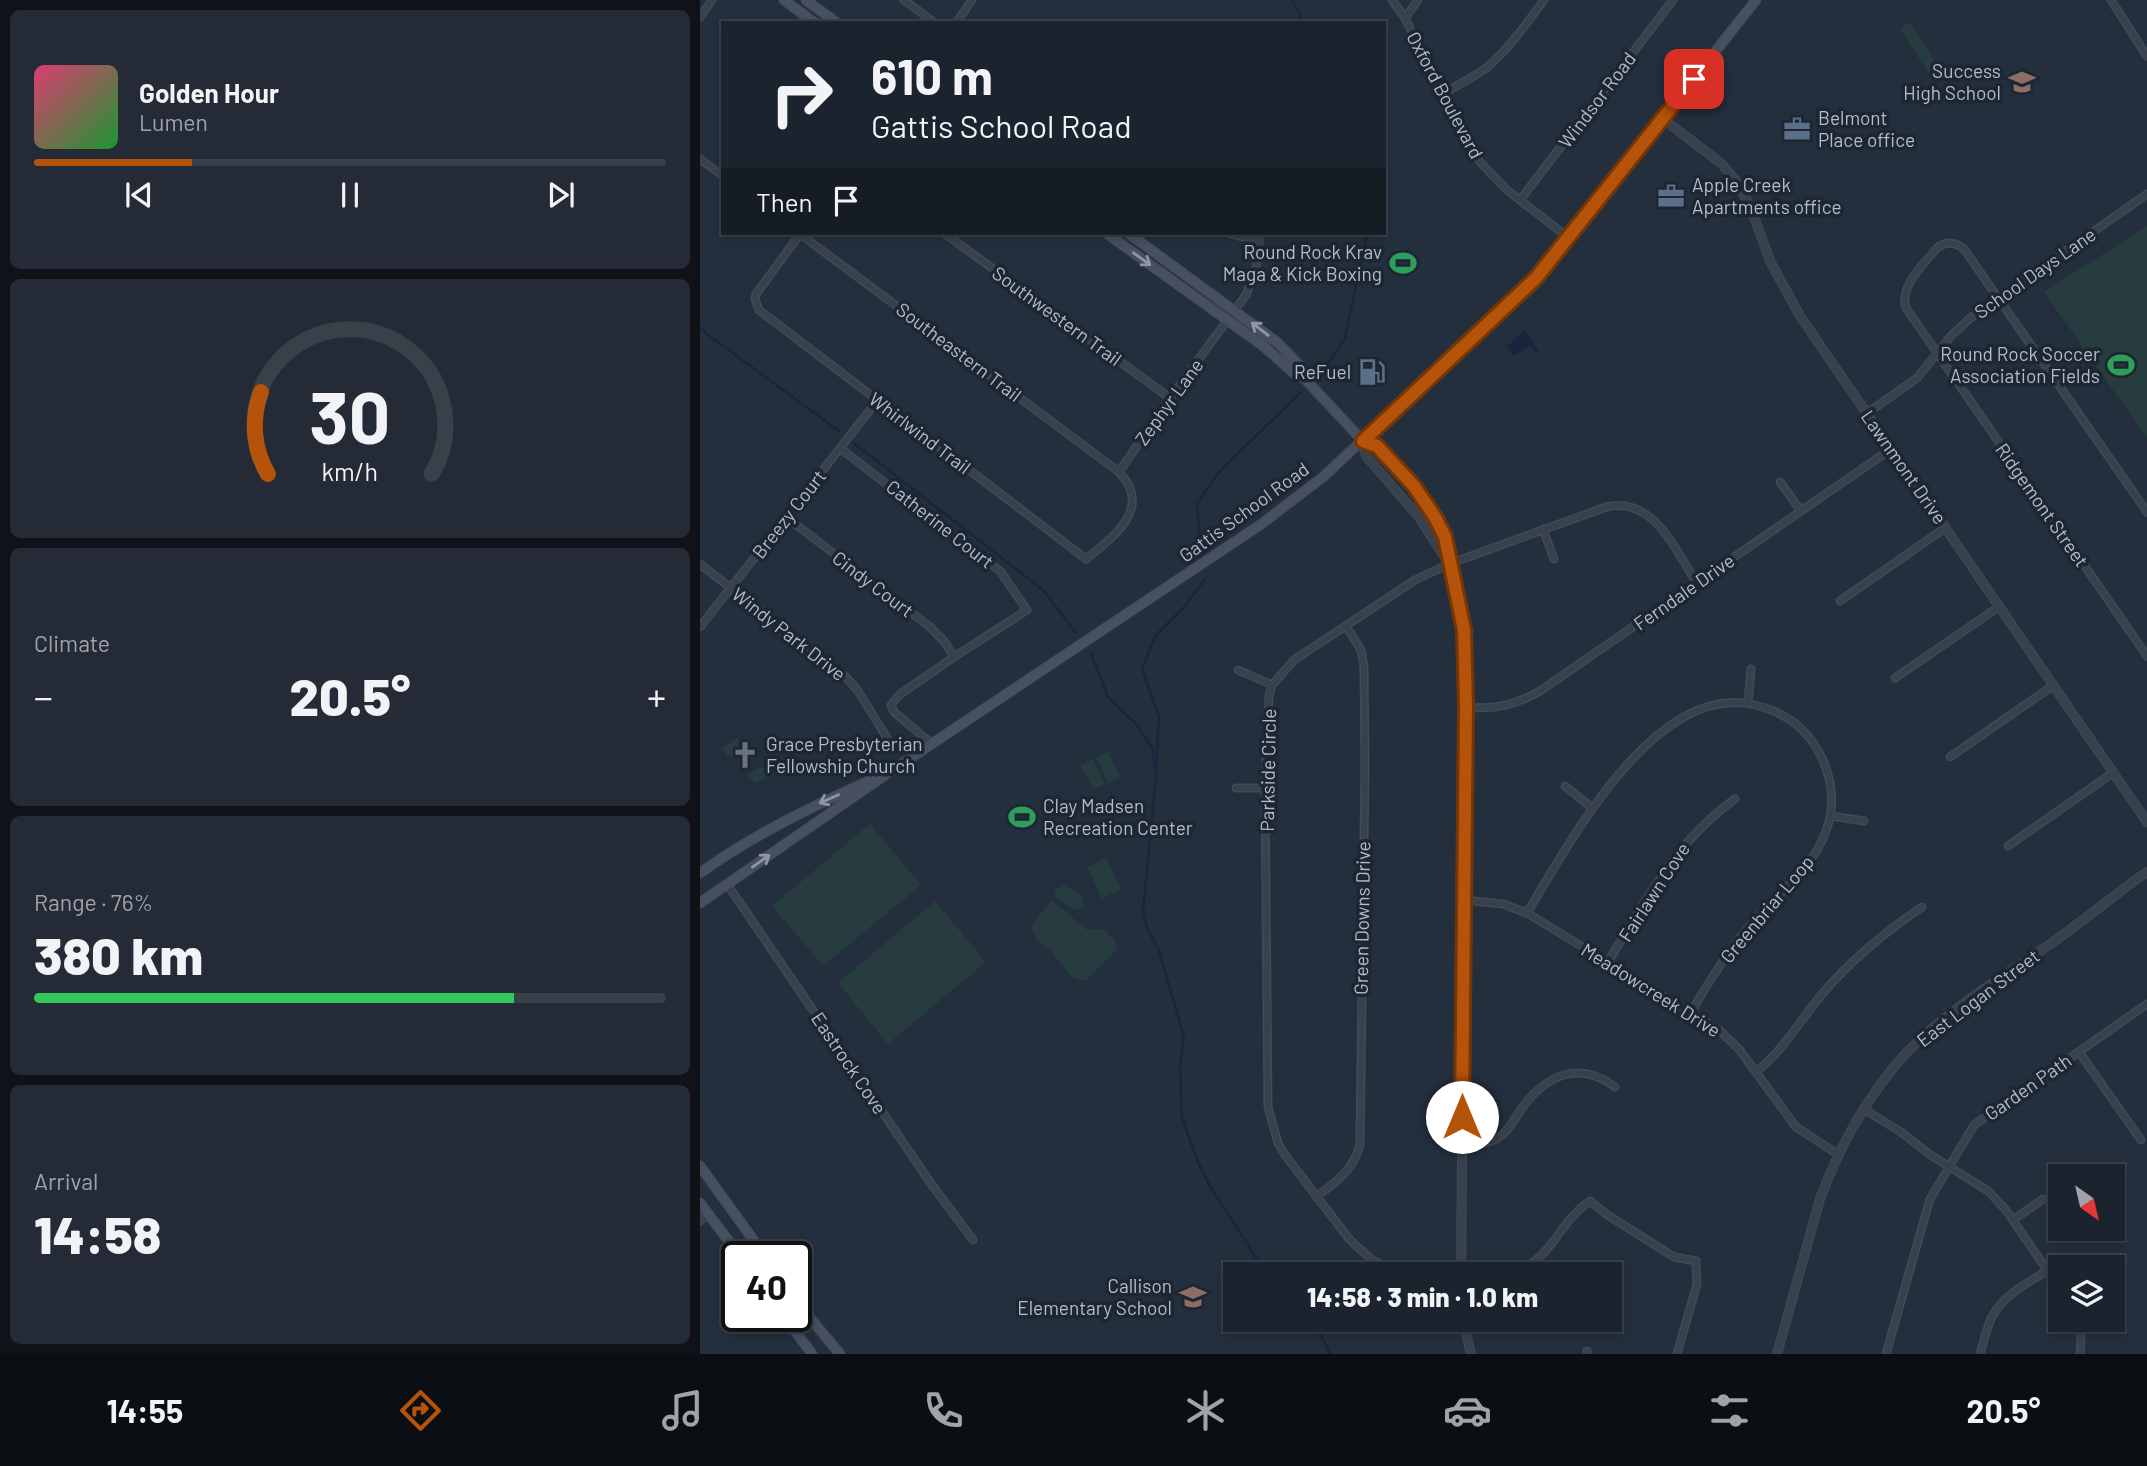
<!DOCTYPE html>
<html lang="en">
<head>
<meta charset="utf-8">
<style>
	:root { --surface:#1b232e; --page:#242b36; --text:#f1f3f6; --muted:#a0a4aa; --line:#39404a; --accent:#b45309 }
	body { margin:0; font-family:Barlow,sans-serif; background:var(--page); color:var(--text); height:100vh; display:flex; flex-direction:column; font-size:26px; white-space:nowrap }
	* { box-sizing:border-box; margin:0 }
	p { font-size:23px; color:var(--muted) }
	.icon { flex:none; width:38px; height:38px; fill:none; stroke:currentColor; stroke-width:2; stroke-linecap:round; stroke-linejoin:round }
	.map { position:relative; flex:1; overflow:hidden }
	.sheet { display:flex; flex-direction:column; gap:10px; padding:10px; background:#0f1319; width:700px }
	.sheet>* { flex:none }
	.top-card { position:absolute; left:21px; top:21px; width:665px; height:214px; border-radius:0px; box-shadow:0 4px 10px #0003,0 0 0 2px var(--line); background:#1b232e; color:var(--text); overflow:hidden }
	.needle { width:46px; rotate:146deg }
	.tools { position:absolute; left:1348px; top:1164px; display:grid; gap:14px }
	.tools a { display:grid; place-items:center; width:77px; height:77px; border-radius:0px; background:var(--surface); box-shadow:0 4px 10px #0003,0 0 0 2px var(--line); font-size:35px }
	.speed { position:absolute; left:21px; top:1241px; display:flex; gap:14px; font-size:35px; font-weight:700; text-align:center }
	.speed>* { display:grid; place-content:center; width:91px; height:91px; border-radius:50%; background:var(--surface); box-shadow:0 4px 10px #0003,0 0 0 2px var(--line); line-height:1 }
	.speed .limit { border:4px solid #111; border-radius:10px; background:#fff; color:#111 }
	.pin { position:absolute; display:grid; place-items:center; width:60px; height:60px; color:#fff; margin:-30px; border-radius:14px; box-shadow:0 4px 10px #0006 }
	.me { position:absolute; width:77px; margin:-38px; rotate:0deg; stroke-linejoin:round; filter:drop-shadow(0 0 5px #0008) }
	.turn { display:flex; align-items:center; gap:24px; height:147px; padding:0 35px; font-size:32px }
	.turn .icon { width:91px; height:91px; stroke-width:2.5 }
	.turn b { display:block; font-size:49px; line-height:60px }
	.then { display:flex; align-items:center; height:66px; padding:0 35px; background:#0003; gap:14px; font-size:26px }
	.big { font-size:52px; font-weight:800; line-height:1.1 }
	.sheet .card { flex:1; display:flex; flex-direction:column; justify-content:center; gap:10px; min-width:0; padding:0 24px; border-radius:10px; background:var(--page) }
	.sheet .dial { align-items:center; gap:0 }
	.dial svg { height:182px; overflow:visible; fill:none; stroke:var(--line); stroke-width:7; stroke-linecap:round; text-anchor:middle }
	.dial text { fill:var(--text); stroke:none }
	.song { display:flex; align-items:center; gap:21px }
	.cover { width:84px; height:84px; border-radius:10px; background:linear-gradient(135deg,hsl(340 70% 55%),hsl(130 70% 35%)) }
	.played { height:7px; border-radius:4px; background:linear-gradient(90deg,var(--accent) 25%,var(--line) 25%) }
	.keys { display:flex; justify-content:space-around; direction:ltr }
	.heat { display:flex; justify-content:space-between; align-items:center; font-size:38px; direction:ltr }
	.charge { height:10px; border-radius:5px; background:linear-gradient(90deg,#34c759 76%,var(--line) 0) }
	.trip { position:absolute; left:523px; top:1262px; width:399px; height:70px; border-radius:0px; background:var(--surface); box-shadow:0 4px 10px #0003,0 0 0 2px var(--line); font-weight:800; line-height:70px; text-align:center }
	.menu { display:flex; height:112px; justify-content:space-around; align-items:center; background:#0b0e12; color:var(--muted) }
	.menu .icon { width:49px; height:49px }
	.menu .current { color:var(--accent) }
	.menu b { font-size:32px; color:var(--text) }
	main { display:flex; flex:1; min-height:0 }
	.map>svg:first-child { display:block }
	.green { fill:#263c3f }
	.water { fill:#17263c }
	.lines { fill:none; stroke-linecap:round; stroke-linejoin:round }
	.stream { stroke:#17263c; stroke-width:2.5 }
	.minor-casing { stroke:#414a57; stroke-width:9 }
	.tertiary-casing { stroke:#414a57; stroke-width:10 }
	.secondary-casing { stroke:#414a57; stroke-width:11 }
	.minor { stroke:#38414e; stroke-width:6 }
	.tertiary { stroke:#38414e; stroke-width:8 }
	.secondary { stroke:#465061; stroke-width:9 }
	.oneway { stroke:#8e96a5 }
	.route-casing { stroke:#753606; stroke-width:18 }
	.route { stroke:#b45309; stroke-width:12 }
	.labels { text-anchor:middle; stroke-width:7; stroke-linejoin:round; paint-order:stroke }
	.poi-label { font-size:19px; fill:#b4bcc9; stroke:#1d2633; text-anchor:end }
	.street-label { font-size:19px; fill:#b4bcc9; stroke:#1d2633 }
</style>
</head>
<body>
<main>
<section class="sheet">
<div class="card">
<div class="song"><i class="cover"></i><div><b>Golden Hour</b><p>Lumen</p></div></div>
<div class="played"></div>
<div class="keys"><svg class="icon" aria-label="previous" viewBox="0 0 24 24"><path d="M18 5L8 12l10 7zM5 5v14"/></svg><svg class="icon" aria-label="pause" viewBox="0 0 24 24"><path d="M8 5v14M16 5v14"/></svg><svg class="icon" aria-label="next" viewBox="0 0 24 24"><path d="M6 5l10 7-10 7zM19 5v14"/></svg></div>
</div>
<div class="card dial"><svg viewBox="0 0 100 80">
<path d="M14 69A42 42 0 1 1 86 69"/>
<path d="M14 69A42 42 0 0 1 11 33" stroke="#b45309"/>
<text x="50" y="56" font-size="32" font-weight="700">30</text>
<text x="50" y="72" font-size="11">km/h</text>
</svg></div>
<div class="card"><p>Climate</p>
<div class="heat"><a>−</a><b class="big">20.5°</b><a>+</a></div>
</div>
<div class="card"><p>Range · 76%</p><b class="big">380 km</b><div class="charge"></div></div>
<div class="card"><p>Arrival</p><b class="big">14:58</b></div>
</section>
<div class="map">
<svg width="1447" height="1354" viewBox="0 0 1447 1354">
	<rect width="100%" height="100%" fill="#242f3e"/>
	<path class="green" d="M1210 22 1239 68 1229 74 1200 29Z
		M1447 226V438L1344 292Z
		M37 738H39L36 757 27 756 22 748Z
		M408 752 420 777 408 783 396 758Z
		M393 759 405 784 393 790 381 765Z
		M69 764 74 774 55 783 47 775 49 773Z
		M170 824 221 885 123 966 72 906Z
		M406 858 421 889 402 899 387 867Z
		M364 885 382 896 385 906 374 910 357 899 354 891Z
		M352 900 387 930 404 929 414 939 417 949 386 981 375 979 368 973 351 951 336 939 330 927Z
		M235 901 286 962 188 1044 138 983Z"/>
	<path class="water" d="M825 330 839 352 836 354 830 345 814 356 807 346Z"/>
	<g class="lines">
		<path class="stream" d="M592 0 604 23
			M0 329 139 431
			M621 374 645 338 667 233
			M155 444 343 590 376 633
			M501 553 497 503 520 471 600 393
			M391 653 408 697 436 724 452 747 456 776 443 912 447 929 458 948 484 1036 480 1065 482 1117 497 1160 510 1186 555 1256 570 1274
			M456 772 459 717 442 669 455 636 484 607 505 579
			M614 1320 630 1354"/>
		<defs>
			<path id="minor" d="M204 0 235 23
				M692 0 705 18 764 139 780 162 807 190 869 238
				M1411 0 1447 56
				M0 17 12 0
				M705 18 718 0
				M256 23 272 0
				M742 94C757 86 772 78 786 68 809 49 826 24 844 0
				M0 159 23 176
				M820 200 973 0
				M98 233 100 234 419 472C454 508 413 537 386 559L59 310 55 299 56 294 100 234 101 233
				M244 233 470 398
				M528 233 542 237 560 238
				M1166 414 1217 378 1251 336 1269 319 1447 194
				M141 449 300 571 327 610 254 657 199 695 191 705 194 712 232 744
				M419 472 470 398 546 295 556 270 560 233
				M1080 482 1101 511
				M1447 512 1264 249C1255 242 1246 241 1237 248 1224 264 1199 286 1206 308L1447 656
				M86 517 230 627 244 641 254 657
				M843 529 854 559
				M0 564 146 677 158 691 192 746
				M1140 601 1245 528
				M0 627 177 401
				M538 670 572 685
				M1195 678 1300 606
				M1048 703 1051 669
				M766 707C794 710 816 705 840 691L1191 449
				M1250 757 1354 685
				M865 786 892 808
				M536 788H565
				M1131 816 1164 821
				M1308 846 1414 772
				M27 884 232 1185 273 1240
				M763 900 803 904 827 913 1019 1030 1039 1049 1096 1127 1139 1155
				M827 913C869 844 955 680 1055 705 1076 710 1095 720 1108 736 1130 763 1138 799 1126 831 1112 871 1073 897 1047 929 1025 955 1008 983 991 1012
				M908 962C946 900 975 842 1035 799
				M1379 1052 1441 1140
				M1056 1072C1084 1050 1100 1020 1123 993 1152 959 1185 932 1222 907
				M1165 1110 1201 1132 1229 1154 1288 1191 1306 1210 1360 1289
				M762 1144C775 1144 787 1145 799 1137 809 1131 815 1118 822 1108 846 1075 879 1060 915 1087
				M616 1197C636 1182 654 1170 660 1144L665 767 664 667 661 650 646 626
				M1313 1220 1343 1199
				M0 1221 8 1214
				M700 1274 671 1259 650 1240 585 1155 578 1143 568 1107 565 788 569 696 572 685 594 660 715 580 749 564 906 507C954 496 975 550 997 583
				M811 1274C855 1258 856 1224 890 1201L906 1214 974 1257 996 1261 997 1284 977 1354
				M1378 1320 1381 1338 1380 1354
				M887 1351 888 1354
				M1186 1354 1230 1199 1274 1125 1447 1004
				M1280 1354C1284 1342 1286 1328 1292 1317 1303 1295 1327 1283 1347 1271"/>
			<path id="tertiary" d="M963 119 1022 164 1039 185 1051 209 1071 263 1100 316 1447 822
				M663 441 677 446 714 486 745 537 764 630 766 707 761 1274
				M663 441 666 456 719 517 749 564
				M763 1320 771 1354
				M1077 1354 1120 1199C1142 1139 1178 1076 1227 1033 1265 999 1311 972 1353 942 1385 920 1415 894 1447 872"/>
			<path id="secondary" d="M84 0 115 23
				M106 0 137 23
				M406 233 562 345 594 373 605 379 663 441
				M428 233 578 343 601 367 605 379
				M0 873C53 835 111 807 171 780
				M0 903 191 771 560 525 623 477 836 278 1056 0
				M0 1166 65 1256
				M0 1203 40 1256
				M96 1301 140 1354
				M84 1316 112 1354"/>
		</defs>
		<use href="#minor" class="minor-casing"/>
		<use href="#tertiary" class="tertiary-casing"/>
		<use href="#secondary" class="secondary-casing"/>
		<use href="#minor" class="minor"/>
		<use href="#tertiary" class="tertiary"/>
		<use href="#secondary" class="secondary"/>
	</g>
	<defs><path id="oneway-shaft" d="M-6 0H5M1.5-3L5.5 0L1.5 3" fill="none" stroke-width="1.6" stroke-linecap="round" stroke-linejoin="round" transform="scale(1.75)"/></defs>
	<g class="oneway">
		<use href="#oneway-shaft" transform="translate(442 259) rotate(36)"/>
		<use href="#oneway-shaft" transform="translate(560 329) rotate(-142)"/>
		<use href="#oneway-shaft" transform="translate(129 799) rotate(156)"/>
		<use href="#oneway-shaft" transform="translate(61 861) rotate(-35)"/>
	</g>
	<g class="lines">
		<defs>
			<path id="route" d="M762 1117 766 706 764 630 745 537 735 517 714 486 677 446 663 441 836 278 994 79"/>
		</defs>
		<use href="#route" class="route-casing"/>
		<use href="#route" class="route"/>
	</g>
	<defs>
		<symbol id="school-bare" viewBox="-9 -9 18 18"><path d="M0-5L7-2L0 1L-7-2ZM-4 1L0 2.5L4 1V4Q0 6-4 4Z" fill="#8d6e63" stroke="#1d2633" stroke-width="2.5" paint-order="stroke"/></symbol>
		<symbol id="office-bare" viewBox="-9 -9 18 18"><path d="M-6-3h4V-5.5h4V-3h4V5H-6ZM-1-4.5V-3h2v-1.5ZM-6 0V1H6V0Z" fill="#5c6f8a" stroke="#1d2633" stroke-width="2.5" paint-order="stroke"/></symbol>
		<symbol id="stadium-bare" viewBox="-9 -9 18 18"><path d="M0-5a6.5 5 0 1 0 0 10a6.5 5 0 1 0 0-10ZM-3.5-1.8h7v3.6h-7Z" fill="#2e9e5b" stroke="#1d2633" stroke-width="2.5" paint-order="stroke"/></symbol>
		<symbol id="fuel-bare" viewBox="-9 -9 18 18"><path d="M-5.5-6h7V0h2V4h1.3V-2.5L3-4.5l.8-.8L6-3V5H2.5V1h-1V6h-7ZM-4.2-4.7v3.2H.2V-4.7Z" fill="#5c6f8a" stroke="#1d2633" stroke-width="2.5" paint-order="stroke"/></symbol>
		<symbol id="church-bare" viewBox="-9 -9 18 18"><path d="M-1.2-6h2.4v3.5h3.3v2.4h-3.3V6h-2.4V-.1h-3.3v-2.4h3.3Z" fill="#6b7280" stroke="#1d2633" stroke-width="2.5" paint-order="stroke"/></symbol>
	</defs>
	<g fill-rule="evenodd">
		<use href="#school-bare" x="1303" y="63" width="38" height="38"/>
		<use href="#office-bare" x="1078" y="110" width="38" height="38"/>
		<use href="#office-bare" x="952" y="177" width="38" height="38"/>
		<use href="#stadium-bare" x="684" y="244" width="38" height="38"/>
		<use href="#stadium-bare" x="1402" y="346" width="38" height="38"/>
		<use href="#fuel-bare" x="653" y="353" width="38" height="38"/>
		<use href="#church-bare" x="26" y="736" width="38" height="38"/>
		<use href="#stadium-bare" x="303" y="798" width="38" height="38"/>
		<use href="#school-bare" x="474" y="1278" width="38" height="38"/>
	</g>
	<g class="labels">
		<g class="poi-label">
			<text x="1301" y="78">Success<tspan x="1301" dy="22">High School</tspan></text>
			<text x="1118" y="125" text-anchor="start">Belmont<tspan x="1118" dy="22">Place office</tspan></text>
			<text x="992" y="192" text-anchor="start">Apple Creek<tspan x="992" dy="22">Apartments office</tspan></text>
			<text x="682" y="259">Round Rock Krav<tspan x="682" dy="22">Maga &amp; Kick Boxing</tspan></text>
			<text x="1400" y="361">Round Rock Soccer<tspan x="1400" dy="22">Association Fields</tspan></text>
			<text x="651" y="379">ReFuel</text>
			<text x="66" y="751" text-anchor="start">Grace Presbyterian<tspan x="66" dy="22">Fellowship Church</tspan></text>
			<text x="343" y="813" text-anchor="start">Clay Madsen<tspan x="343" dy="22">Recreation Center</tspan></text>
			<text x="472" y="1293">Callison<tspan x="472" dy="22">Elementary School</tspan></text>
		</g>
		<g class="street-label">
			<text transform="translate(745 95) rotate(62)" y="7">Oxford Boulevard</text>
			<text transform="translate(897 100) rotate(-53)" y="7">Windsor Road</text>
			<text transform="translate(1335 273) rotate(-35)" y="7">School Days Lane</text>
			<text transform="translate(357 316) rotate(36)" y="7">Southwestern Trail</text>
			<text transform="translate(259 352) rotate(37)" y="7">Southeastern Trail</text>
			<text transform="translate(469 402) rotate(-54)" y="7">Zephyr Lane</text>
			<text transform="translate(220 433) rotate(37)" y="7">Whirlwind Trail</text>
			<text transform="translate(1204 467) rotate(55)" y="7">Lawnmont Drive</text>
			<text transform="translate(1342 505) rotate(55)" y="7">Ridgemont Street</text>
			<text transform="translate(544 512) rotate(-36)" y="7">Gattis School Road</text>
			<text transform="translate(89 514) rotate(-52)" y="7">Breezy Court</text>
			<text transform="translate(240 524) rotate(38)" y="7">Catherine Court</text>
			<text transform="translate(173 584) rotate(37)" y="7">Cindy Court</text>
			<text transform="translate(984 592) rotate(-35)" y="7">Ferndale Drive</text>
			<text transform="translate(89 634) rotate(38)" y="7">Windy Park Drive</text>
			<text transform="translate(568 770) rotate(-89)" y="7">Parkside Circle</text>
			<text transform="translate(954 892) rotate(-57)" y="7">Fairlawn Cove</text>
			<text transform="translate(1067 909) rotate(-50)" y="7">Greenbriar Loop</text>
			<text transform="translate(662 918) rotate(-89)" y="7">Green Downs Drive</text>
			<text transform="translate(951 990) rotate(32)" y="7">Meadowcreek Drive</text>
			<text transform="translate(1278 998) rotate(-37)" y="7">East Logan Street</text>
			<text transform="translate(149 1063) rotate(56)" y="7">Eastrock Cove</text>
			<text transform="translate(1328 1087) rotate(-35)" y="7">Garden Path</text>
		</g>
	</g>
</svg>
<div class="tools">
<a><svg class="needle" viewBox="-14 -14 28 28"><path d="M0-13l5 13h-10z" fill="#e53935"/><path d="M0 13l5-13h-10z" fill="#a0a4aa"/></svg></a>
<a><svg class="icon" aria-label="layers" viewBox="0 0 24 24"><path d="M12 4l9 5-9 5-9-5zM3 14l9 5 9-5"/></svg></a>
</div>
<div class="speed"><div class="limit">40</div></div>
<div class="pin" style="left:994px;top:79px;background:#d93025"><svg class="icon" aria-label="arrive" viewBox="0 0 24 24"><path d="M6 21V4h12l-3 4 3 4H6"/></svg></div>
<svg class="me" style="left:762px;top:1117px" viewBox="-20 -20 40 40"><circle r="19" fill="#fff"/><path d="M0-13L10 11 0 6-10 11z" fill="#b45309"/></svg>
<div class="trip">14:58 · 3 min · 1.0 km</div>
<div class="top-card">
<div class="turn"><svg class="icon" aria-label="right" viewBox="0 0 24 24"><path d="M7 20v-9h11M14 6l5 5-5 5"/></svg><div><b>610 m</b>Gattis School Road</div></div>
<div class="then">Then<svg class="icon" aria-label="arrive" viewBox="0 0 24 24"><path d="M6 21V4h12l-3 4 3 4H6"/></svg></div>
</div>
</div>
</main>
<nav class="menu">
<b>14:55</b>
<svg class="icon current" aria-label="directions" viewBox="0 0 24 24"><path d="M12 3l9 9-9 9-9-9zM9 14v-3h6M13 9l2 2-2 2"/></svg>
<svg class="icon" aria-label="music" viewBox="0 0 24 24"><path d="M9 18V5l10-2v13"/><circle cx="6" cy="18" r="3"/><circle cx="16" cy="16" r="3"/></svg>
<svg class="icon" aria-label="phone" viewBox="0 0 24 24"><path d="M5 4h4l2 5-3 2q2 4 5 5l2-3 5 2v4C11 20 4 13 5 4z"/></svg>
<svg class="icon" aria-label="climate" viewBox="0 0 24 24"><path d="M12 3v18M4 7l16 10M4 17L20 7"/></svg>
<svg class="icon" aria-label="car" viewBox="0 0 24 24"><path d="M5 17H2v-5l4-1 3-4h7l3 4 3 1v5h-3M9 17h6M6 11h13"/><circle cx="7" cy="17" r="2"/><circle cx="17" cy="17" r="2"/></svg>
<svg class="icon" aria-label="filters" viewBox="0 0 24 24"><path d="M4 7h16M4 17h16"/><circle cx="9" cy="7" r="2"/><circle cx="15" cy="17" r="2"/></svg>
<b>20.5°</b>
</nav>
</body>
</html>
